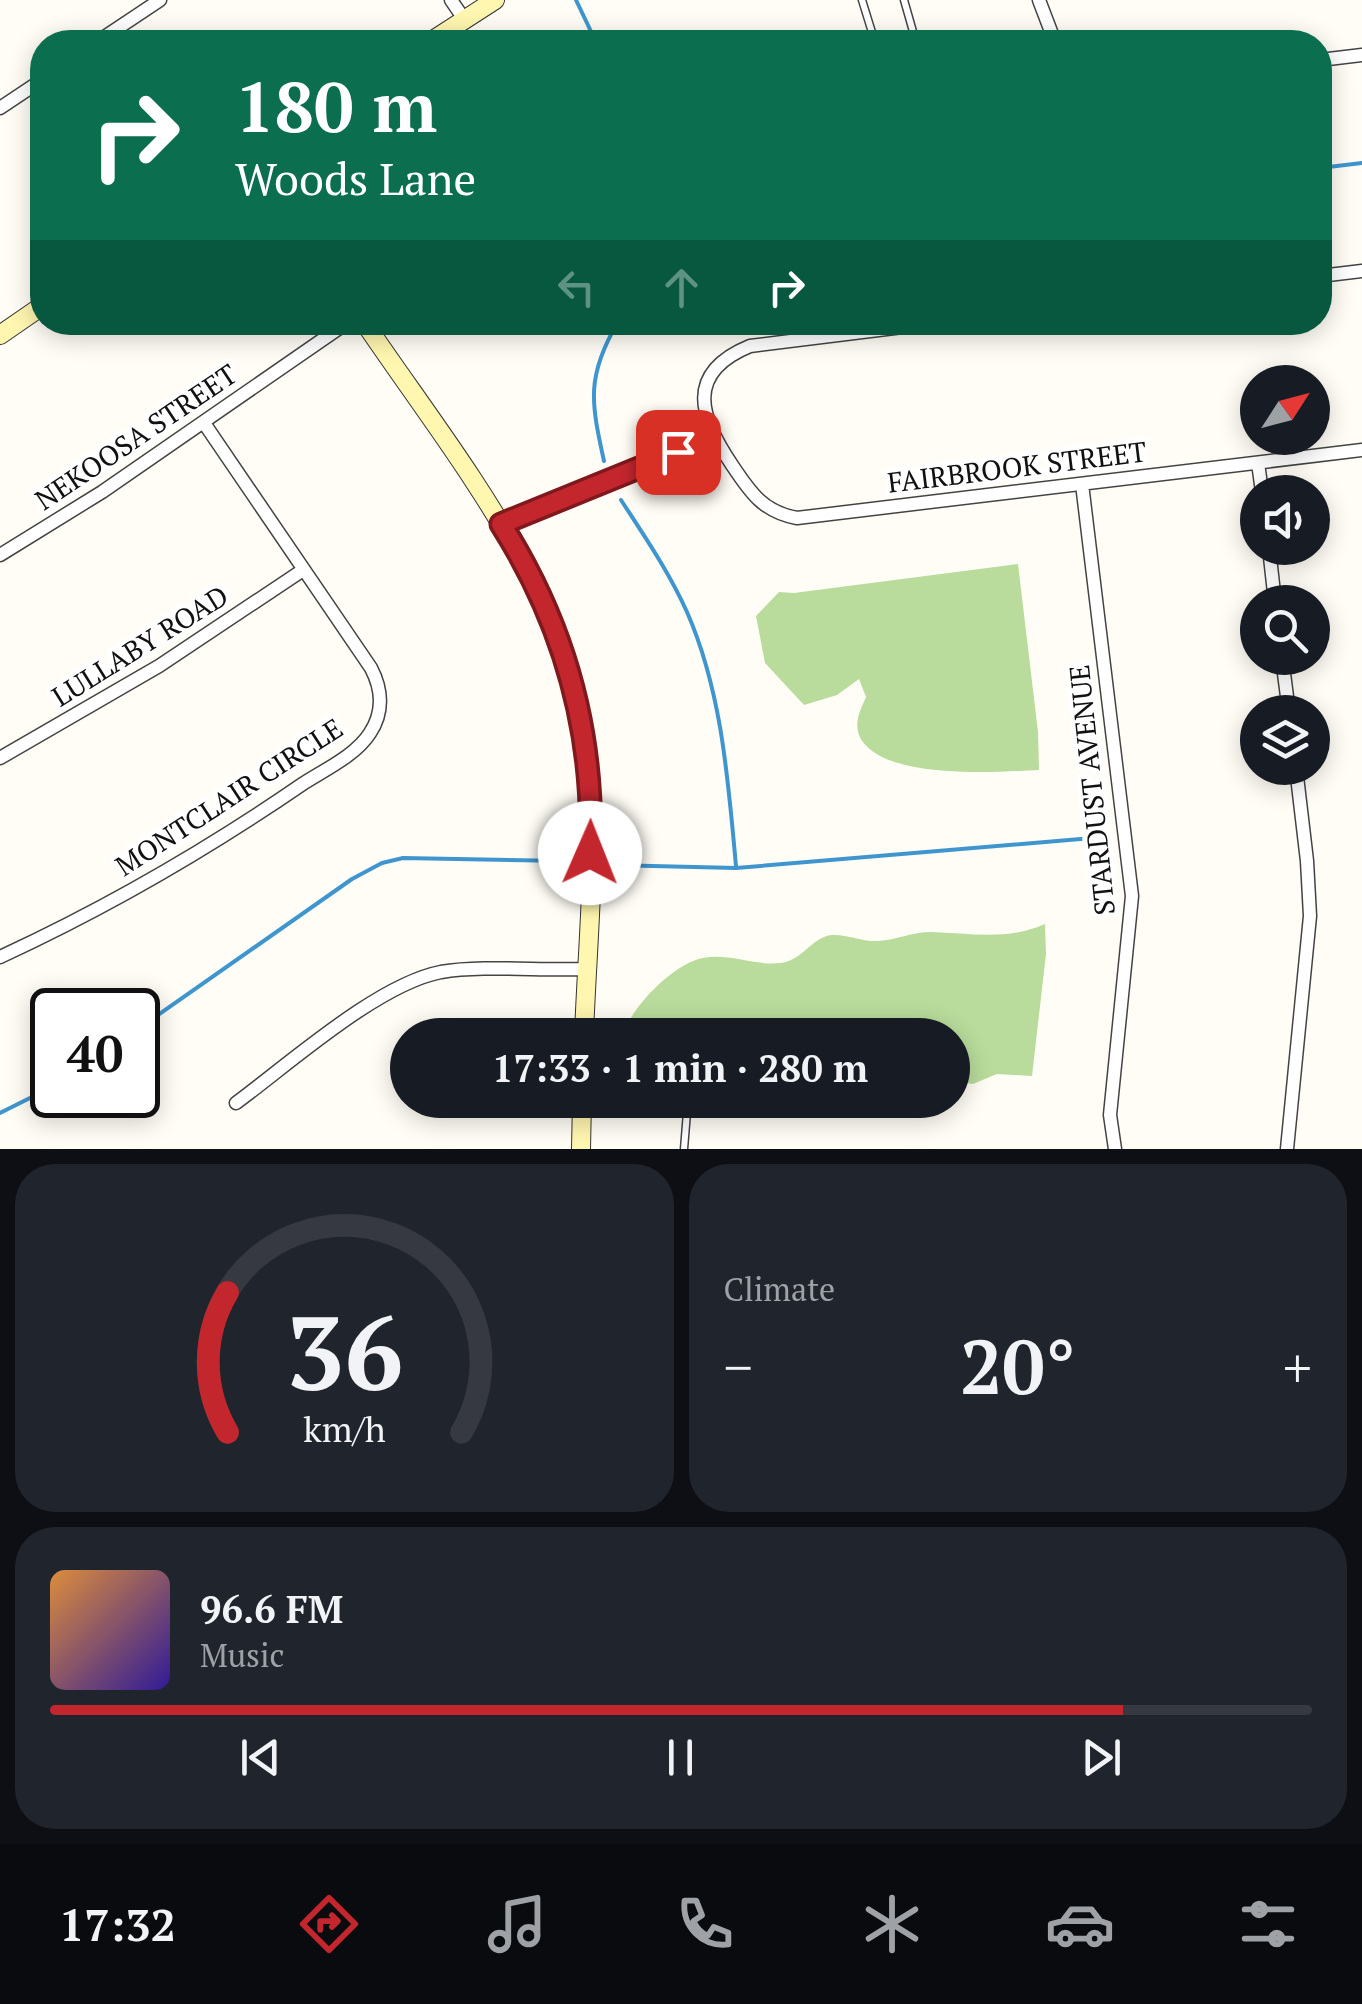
<!DOCTYPE html>
<html lang="en">
<head>
<meta charset="utf-8">
<style>
	:root { --surface:#171b24; --page:#20242c; --text:#f1f3f6; --muted:#9ea1a6; --line:#363941; --accent:#c4262e }
	body { margin:0; font-family:"PT Serif",serif; background:var(--page); color:var(--text); height:100vh; display:flex; flex-direction:column; font-size:38px; white-space:nowrap }
	* { box-sizing:border-box; margin:0 }
	p { font-size:32px; color:var(--muted) }
	.icon { flex:none; width:55px; height:55px; fill:none; stroke:currentColor; stroke-width:2; stroke-linecap:round; stroke-linejoin:round }
	.map { position:relative; height:1149px; overflow:hidden }
	.panel { display:flex; flex-direction:column; gap:15px; padding:15px; background:#0d0f14; flex:1 }
	.panel>* { flex:none }
	.guide { position:absolute; left:30px; top:30px; width:1302px; height:305px; border-radius:40px; box-shadow:0 5px 25px #0003; background:#0b6e4f; color:#fff; overflow:hidden }
	.needle { width:65px; rotate:54deg }
	.tools { position:absolute; left:1240px; top:365px; display:grid; gap:20px }
	.tools a { display:grid; place-items:center; width:90px; height:90px; border-radius:50%; background:var(--surface); box-shadow:0 5px 25px #0003; font-size:50px }
	.speed { position:absolute; left:30px; top:988px; display:flex; gap:20px; font-size:50px; font-weight:700; text-align:center }
	.speed>* { display:grid; place-content:center; width:130px; height:130px; border-radius:50%; background:var(--surface); box-shadow:0 5px 25px #0003; line-height:1 }
	.speed .limit { border:5px solid #111; border-radius:15px; background:#fff; color:#111 }
	.pin { position:absolute; display:grid; place-items:center; width:85px; height:85px; color:#fff; margin:-42px; border-radius:20px; box-shadow:0 5px 15px #0006 }
	.me { position:absolute; width:110px; margin:-55px; rotate:1deg; stroke-linejoin:round; filter:drop-shadow(0 0 8px #0008) }
	.turn { display:flex; align-items:center; gap:35px; height:210px; padding:0 40px; font-size:45px }
	.turn .icon { width:130px; height:130px; stroke-width:2.5 }
	.turn b { display:block; font-size:70px; line-height:85px }
	.lanes { display:flex; align-items:center; height:95px; padding:0 40px; background:#0003; justify-content:center; gap:50px; direction:ltr }
	.lanes .off { opacity:.35 }
	.big { font-size:75px; font-weight:600; line-height:1.1 }
	.panel .widget { flex:1; display:flex; flex-direction:column; justify-content:center; gap:15px; min-width:0; padding:0 35px; border-radius:40px; background:var(--page) }
	.panel .dial { align-items:center; gap:0 }
	.dial svg { height:260px; overflow:visible; fill:none; stroke:var(--line); stroke-width:7; stroke-linecap:round; text-anchor:middle }
	.dial text { fill:var(--text); stroke:none }
	.song { display:flex; align-items:center; gap:30px }
	.cover { width:120px; height:120px; border-radius:15px; background:linear-gradient(135deg,hsl(30 70% 55%),hsl(250 70% 35%)) }
	.played { height:10px; border-radius:5px; background:linear-gradient(90deg,var(--accent) 85%,var(--line) 85%) }
	.keys { display:flex; justify-content:space-around; direction:ltr }
	.heat { display:flex; justify-content:space-between; align-items:center; font-size:55px; direction:ltr }
	.panel .tiles { flex:1; display:grid; gap:15px; grid-template-columns:1fr 1fr }
	.widget:last-child { grid-column:span 2 }
	.trip { position:absolute; left:390px; top:1018px; width:580px; height:100px; border-radius:50px; background:var(--surface); box-shadow:0 5px 25px #0003; font-weight:600; line-height:100px; text-align:center }
	.menu { display:flex; height:160px; justify-content:space-around; align-items:center; background:#090b0e; color:var(--muted) }
	.menu .icon { width:70px; height:70px }
	.menu .on { color:var(--accent) }
	.menu b { font-size:45px; color:var(--text) }
	.map>svg:first-child { display:block }
	.forest { fill:#b9dc9c }
	.lines { fill:none; stroke-linecap:round; stroke-linejoin:round }
	.stream { stroke:#3f96cf; stroke-width:4 }
	.lane-casing { stroke:#444; stroke-width:9 }
	.street-casing { stroke:#444; stroke-width:15 }
	.secondary-casing { stroke:#333; stroke-width:20 }
	.lane { stroke:#fff; stroke-width:6 }
	.street { stroke:#fff; stroke-width:12 }
	.secondary { stroke:#fff6b0; stroke-width:18 }
	.route-casing { stroke:#7f191e; stroke-width:25 }
	.route { stroke:#c4262e; stroke-width:18 }
	.labels { text-anchor:middle; stroke-width:10; stroke-linejoin:round; paint-order:stroke }
	.street-label { font-size:28px; fill:#111; stroke:#fff }
</style>
</head>
<body>
<div class="map">
<svg width="1362" height="1149" viewBox="0 0 1362 1149">
	<rect width="100%" height="100%" fill="#fffdf5"/>
	<path class="forest" d="M1018 564 1038 732 1039 770C999 772 878 781 859 735 854 721 861 709 866 697L859 679 837 695 804 705 765 663 756 616 779 592 794 593Z
		M1045 924 1046 954 1032 1076 997 1074 973 1084 953 1081 952 1035H623C631 1007 674 963 703 958 729 953 755 966 780 963 803 961 811 937 832 935 847 934 863 942 878 941 896 940 912 932 931 932 970 933 1007 941 1045 924Z"/>
	<g class="lines">
		<path class="stream" d="M576 0 596 42
			M1320 168 1362 163
			M604 461C591 402 586 376 618 322
			M621 500C645 537 669 572 687 612 722 692 728 780 736 866
			M610 865 736 868 1104 837
			M138 1029 352 879 382 863 403 858 566 861
			M0 1113 52 1087"/>
		<defs>
			<path id="lane" d="M862 0 875 42
				M904 0 916 42
				M684 1149 688 1100"/>
			<path id="street" d="M451 0 464 19
				M1039 0 1055 42
				M97 42 160 0
				M1320 60 1362 55
				M0 108 42 80
				M1320 276 1362 271
				M943 322 750 346C684 373 700 418 732 465 750 492 763 512 797 518L1362 450
				M1258 463 1262 492
				M1082 484 1132 896 1110 1115 1115 1149
				M501 524 713 438
				M1269 548 1275 602
				M0 555 102 492 348 322
				M1282 658 1289 712
				M0 758 159 666 303 570
				M0 957C106 908 208 849 304 783 326 769 356 755 370 733 384 712 382 689 371 668L204 423
				M236 1103C289 1064 378 984 441 972 483 965 541 971 586 969
				M1287 1149 1310 916 1307 861 1296 768"/>
			<path id="secondary" d="M430 42 495 0
				M364 322C460 464 572 593 589 770 597 857 587 948 584 1035
				M0 335 42 306
				M581 1149 582 1100"/>
		</defs>
		<use href="#lane" class="lane-casing"/>
		<use href="#street" class="street-casing"/>
		<use href="#secondary" class="secondary-casing"/>
		<use href="#lane" class="lane"/>
		<use href="#street" class="street"/>
		<use href="#secondary" class="secondary"/>
	</g>
	<g class="lines">
		<defs>
			<path id="route" d="M590 853C595 734 565 625 501 524L678 452"/>
		</defs>
		<use href="#route" class="route-casing"/>
		<use href="#route" class="route"/>
	</g>
	<g class="labels">
		<g class="street-label">
			<text transform="translate(136 437) rotate(-34)" y="10">NEKOOSA STREET</text>
			<text transform="translate(1017 467) rotate(-7)" y="10">FAIRBROOK STREET</text>
			<text transform="translate(140 646) rotate(-32)" y="10">LULLABY ROAD</text>
			<text transform="translate(1092 790) rotate(-96)" y="10">STARDUST AVENUE</text>
			<text transform="translate(229 797) rotate(-33)" y="10">MONTCLAIR CIRCLE</text>
		</g>
	</g>
</svg>
<div class="tools">
<a><svg class="needle" viewBox="-14 -14 28 28"><path d="M0-13l5 13h-10z" fill="#e53935"/><path d="M0 13l5-13h-10z" fill="#9ea1a6"/></svg></a>
<a><svg class="icon" aria-label="sound" viewBox="0 0 24 24"><path d="M4 9h4l5-4v14l-5-4H4zM17 9q2 3 0 6"/></svg></a>
<a><svg class="icon" aria-label="search" viewBox="0 0 24 24"><circle cx="10" cy="10" r="6"/><path d="M15 15l6 6"/></svg></a>
<a><svg class="icon" aria-label="layers" viewBox="0 0 24 24"><path d="M12 4l9 5-9 5-9-5zM3 14l9 5 9-5"/></svg></a>
</div>
<div class="speed"><div class="limit">40</div></div>
<div class="pin" style="left:678px;top:452px;background:#d93025"><svg class="icon" aria-label="arrive" viewBox="0 0 24 24"><path d="M6 21V4h12l-3 4 3 4H6"/></svg></div>
<svg class="me" style="left:590px;top:853px" viewBox="-20 -20 40 40"><circle r="19" fill="#fff"/><path d="M0-13L10 11 0 6-10 11z" fill="#c4262e"/></svg>
<div class="trip">17:33 · 1 min · 280 m</div>
<div class="guide">
<div class="turn"><svg class="icon" aria-label="right" viewBox="0 0 24 24"><path d="M7 20v-9h11M14 6l5 5-5 5"/></svg><div><b>180 m</b>Woods Lane</div></div>
<div class="lanes"><svg class="icon off" aria-label="left" viewBox="0 0 24 24"><path d="M17 20v-9H6M10 6l-5 5 5 5"/></svg><svg class="icon off" aria-label="ahead" viewBox="0 0 24 24"><path d="M12 20V5M6 11l6-6 6 6"/></svg><svg class="icon" aria-label="right" viewBox="0 0 24 24"><path d="M7 20v-9h11M14 6l5 5-5 5"/></svg></div>
</div>
</div>
<section class="panel">
<div class="tiles">
<div class="widget dial"><svg viewBox="0 0 100 80">
<path d="M14 69A42 42 0 1 1 86 69"/>
<path d="M14 69A42 42 0 0 1 14 26" stroke="#c4262e"/>
<text x="50" y="56" font-size="32" font-weight="700">36</text>
<text x="50" y="72" font-size="11">km/h</text>
</svg></div>
<div class="widget"><p>Climate</p>
<div class="heat"><a>−</a><b class="big">20°</b><a>+</a></div>
</div>
<div class="widget">
<div class="song"><i class="cover"></i><div><b>96.6 FM</b><p>Music</p></div></div>
<div class="played"></div>
<div class="keys"><svg class="icon" aria-label="previous" viewBox="0 0 24 24"><path d="M18 5L8 12l10 7zM5 5v14"/></svg><svg class="icon" aria-label="pause" viewBox="0 0 24 24"><path d="M8 5v14M16 5v14"/></svg><svg class="icon" aria-label="next" viewBox="0 0 24 24"><path d="M6 5l10 7-10 7zM19 5v14"/></svg></div>
</div>
</div>
</section>
<nav class="menu">
<b>17:32</b>
<svg class="icon on" aria-label="directions" viewBox="0 0 24 24"><path d="M12 3l9 9-9 9-9-9zM9 14v-3h6M13 9l2 2-2 2"/></svg>
<svg class="icon" aria-label="music" viewBox="0 0 24 24"><path d="M9 18V5l10-2v13"/><circle cx="6" cy="18" r="3"/><circle cx="16" cy="16" r="3"/></svg>
<svg class="icon" aria-label="phone" viewBox="0 0 24 24"><path d="M5 4h4l2 5-3 2q2 4 5 5l2-3 5 2v4C11 20 4 13 5 4z"/></svg>
<svg class="icon" aria-label="climate" viewBox="0 0 24 24"><path d="M12 3v18M4 7l16 10M4 17L20 7"/></svg>
<svg class="icon" aria-label="car" viewBox="0 0 24 24"><path d="M5 17H2v-5l4-1 3-4h7l3 4 3 1v5h-3M9 17h6M6 11h13"/><circle cx="7" cy="17" r="2"/><circle cx="17" cy="17" r="2"/></svg>
<svg class="icon" aria-label="filters" viewBox="0 0 24 24"><path d="M4 7h16M4 17h16"/><circle cx="9" cy="7" r="2"/><circle cx="15" cy="17" r="2"/></svg>
</nav>
</body>
</html>
